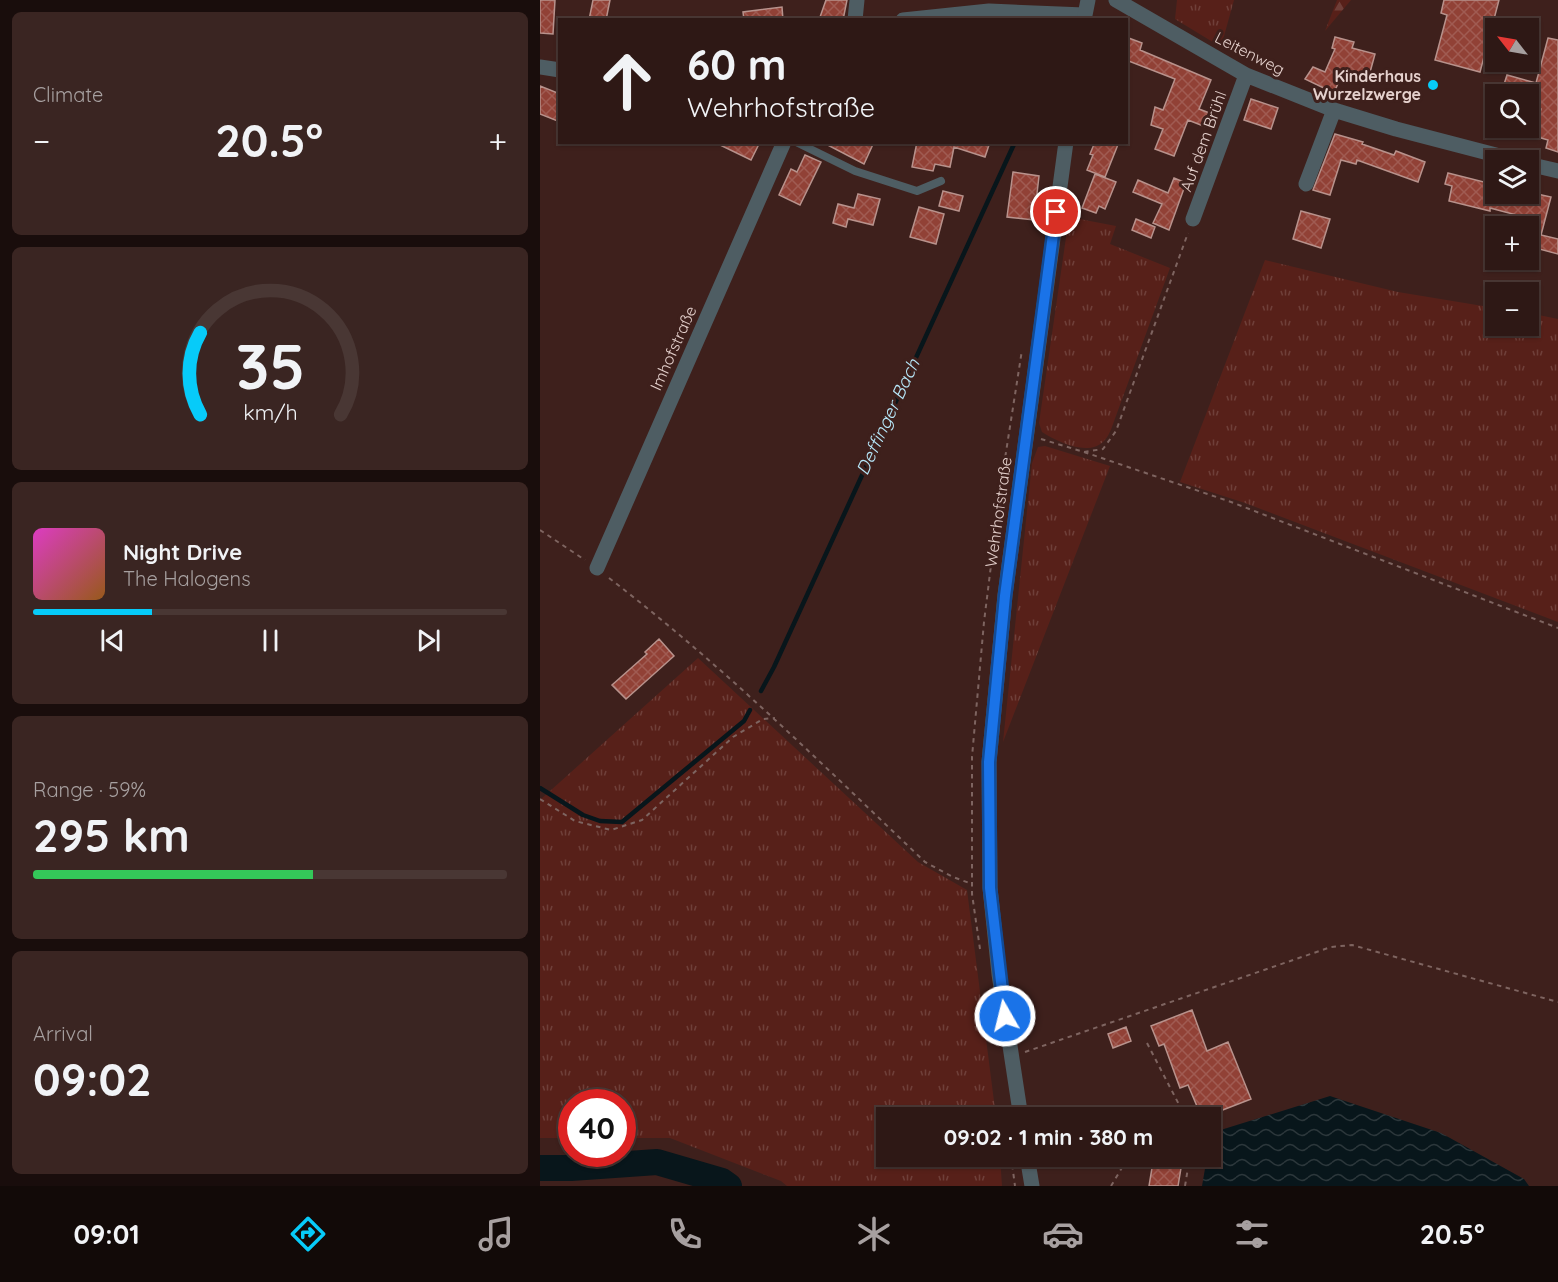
<!DOCTYPE html>
<html lang="en">
<head>
<meta charset="utf-8">
<style>
	:root { --surface:#2e1815; --page:#3a2522; --text:#f1f3f6; --muted:#a7a0a0; --line:#493734; --accent:#07cbf9 }
	body { margin:0; font-family:Quicksand,sans-serif; background:var(--page); color:var(--text); height:100vh; display:flex; flex-direction:column; font-size:22px; white-space:nowrap }
	* { box-sizing:border-box; margin:0 }
	p { font-size:20px; color:var(--muted) }
	.icon { flex:none; width:33px; height:33px; fill:none; stroke:currentColor; stroke-width:2; stroke-linecap:round; stroke-linejoin:round }
	.map { position:relative; flex:1; overflow:hidden }
	.panel { display:flex; flex-direction:column; gap:12px; padding:12px; background:#190d0c; width:540px }
	.panel>* { flex:none }
	.top-card { position:absolute; left:18px; top:18px; width:570px; height:126px; border-radius:0px; box-shadow:0 2px 4px #0004,0 0 0 2px var(--line); background:#2e1815; color:var(--text); overflow:hidden }
	.needle { width:39px; rotate:301deg }
	.fabs { position:absolute; left:945px; top:18px; display:grid; gap:12px }
	.fabs a { display:grid; place-items:center; width:54px; height:54px; border-radius:0px; background:var(--surface); box-shadow:0 2px 4px #0004,0 0 0 2px var(--line); font-size:30px }
	.speed { position:absolute; left:18px; top:1089px; display:flex; gap:12px; font-size:30px; font-weight:700; text-align:center }
	.speed>* { display:grid; place-content:center; width:78px; height:78px; border-radius:50%; background:var(--surface); box-shadow:0 2px 4px #0004,0 0 0 2px var(--line); line-height:1 }
	.speed .limit { border:9px solid #d22; background:#fff; color:#111 }
	.pin { position:absolute; display:grid; place-items:center; width:51px; height:51px; color:#fff; margin:-26px; border:3px solid #fff; border-radius:50%; box-shadow:0 2px 6px #0007 }
	.me { position:absolute; width:66px; margin:-33px; rotate:352deg; stroke-linejoin:round; filter:drop-shadow(0 0 4px #0008) }
	.turn { display:flex; align-items:center; gap:21px; height:126px; padding:0 30px; font-size:27px }
	.turn .icon { width:78px; height:78px; stroke-width:2.5 }
	.turn b { display:block; font-size:42px; line-height:51px }
	.big { font-size:45px; font-weight:700; line-height:1.1 }
	.panel .widget { flex:1; display:flex; flex-direction:column; justify-content:center; gap:9px; min-width:0; padding:0 21px; border-radius:9px; background:var(--page) }
	.panel .dial { align-items:center; gap:0 }
	.dial svg { height:156px; overflow:visible; fill:none; stroke:var(--line); stroke-width:7; stroke-linecap:round; text-anchor:middle }
	.dial text { fill:var(--text); stroke:none }
	.song { display:flex; align-items:center; gap:18px }
	.cover { width:72px; height:72px; border-radius:9px; background:linear-gradient(135deg,hsl(310 70% 55%),hsl(30 70% 35%)) }
	.played { height:6px; border-radius:3px; background:linear-gradient(90deg,var(--accent) 25%,var(--line) 25%) }
	.keys { display:flex; justify-content:space-around; direction:ltr }
	.heat { display:flex; justify-content:space-between; align-items:center; font-size:33px; direction:ltr }
	.charge { height:9px; border-radius:4px; background:linear-gradient(90deg,#34c759 59%,var(--line) 0) }
	.trip { position:absolute; left:336px; top:1107px; width:345px; height:60px; border-radius:0px; background:var(--surface); box-shadow:0 2px 4px #0004,0 0 0 2px var(--line); font-weight:700; line-height:60px; text-align:center }
	.tabs { display:flex; height:96px; justify-content:space-around; align-items:center; background:#120a08; color:var(--muted) }
	.tabs .icon { width:42px; height:42px }
	.tabs .active { color:var(--accent) }
	.tabs b { font-size:27px; color:var(--text) }
	main { display:flex; flex:1; min-height:0 }
	.map>svg:first-child { display:block }
	.grass { fill:url(#grass-tufts) }
	.forest { fill:url(#forest-firs) }
	.water { fill:url(#water-waves) }
	.lines { fill:none; stroke-linecap:round; stroke-linejoin:round }
	.stream { stroke:#08161b; stroke-width:4.5 }
	.river { stroke:#08161b; stroke-width:26 }
	.building { fill:url(#building-cross-hatch); stroke:#b8928c; stroke-width:1.5 }
	.path { stroke:#7e6460; stroke-width:2; stroke-dasharray:4.5 4.5; stroke-linecap:butt }
	.service { stroke:#4e5d63; stroke-width:8 }
	.minor { stroke:#4e5d63; stroke-width:15 }
	.tertiary { stroke:#4e5d63; stroke-width:15 }
	.route-casing { stroke:#114b97; stroke-width:15 }
	.route { stroke:#1a73e8; stroke-width:10 }
	.poi-dot { fill:#07cbf9; stroke:#3e201c; stroke-width:2 }
	.labels { text-anchor:middle; stroke-width:6; stroke-linejoin:round; paint-order:stroke }
	.street-label { font-size:16px; fill:#e5d1cd; stroke:#3e201c }
	.poi-label { font-size:16px; font-weight:bold; fill:#e5d1cd; stroke:#3e201c; text-anchor:end }
	.water-label { font-size:18px; font-style:italic; fill:#b8e9fb; stroke:#3e201c }
</style>
</head>
<body>
<main>
<section class="panel">
<div class="widget"><p>Climate</p>
<div class="heat"><a>−</a><b class="big">20.5°</b><a>+</a></div>
</div>
<div class="widget dial"><svg viewBox="0 0 100 80">
<path d="M14 69A42 42 0 1 1 86 69"/>
<path d="M14 69A42 42 0 0 1 14 27" stroke="#07cbf9"/>
<text x="50" y="56" font-size="32" font-weight="700">35</text>
<text x="50" y="72" font-size="11">km/h</text>
</svg></div>
<div class="widget">
<div class="song"><i class="cover"></i><div><b>Night Drive</b><p>The Halogens</p></div></div>
<div class="played"></div>
<div class="keys"><svg class="icon" aria-label="previous" viewBox="0 0 24 24"><path d="M18 5L8 12l10 7zM5 5v14"/></svg><svg class="icon" aria-label="pause" viewBox="0 0 24 24"><path d="M8 5v14M16 5v14"/></svg><svg class="icon" aria-label="next" viewBox="0 0 24 24"><path d="M6 5l10 7-10 7zM19 5v14"/></svg></div>
</div>
<div class="widget"><p>Range · 59%</p><b class="big">295 km</b><div class="charge"></div></div>
<div class="widget"><p>Arrival</p><b class="big">09:02</b></div>
</section>
<div class="map">
<svg width="1018" height="1186" viewBox="0 0 1018 1186">
	<defs>
		<pattern id="grass-tufts" width="24" height="20" patternUnits="userSpaceOnUse" patternTransform="scale(1.5)"><rect width="24" height="20" fill="#572019"/><path d="M3 7l-1-3M5 7V3M7 7l1-3M15 17l-1-3M17 17v-4M19 17l1-3" fill="none" stroke="#6f3f39"/></pattern>
		<pattern id="forest-firs" width="22" height="20" patternUnits="userSpaceOnUse" patternTransform="scale(1.5)"><rect width="22" height="20" fill="#572019"/><path d="M5 1l3.5 6h-7zM16 11l3.5 6h-7z" fill="#6f3f39"/></pattern>
		<pattern id="water-waves" width="16" height="10" patternUnits="userSpaceOnUse" patternTransform="scale(1.5)"><rect width="16" height="10" fill="#08161b"/><path d="M0 5q4-4 8 0t8 0" fill="none" stroke="#2c373b"/></pattern>
		<pattern id="building-cross-hatch" width="8" height="8" patternUnits="userSpaceOnUse" patternTransform="scale(1.5)"><rect width="8" height="8" fill="#914136"/><path d="M0 0l8 8M0 8l8-8" fill="none" stroke="#a05b52"/></pattern>
	</defs>
	<rect width="100%" height="100%" fill="#3e201c"/>
	<path class="grass" d="M637 0H694L681 47 635 19Z
		M529 217 576 226 570 244 630 268 573 424C571 430 568 437 564 441 548 457 518 442 502 432L499 423Z
		M725 260 858 292 955 308 956 326H988L989 313 1018 319V622L705 503 640 482Z
		M505 446 570 466 463 742 492 463 498 447Z
		M158 658 378 862 427 890 456 1117 346 1118V1156L460 1157 462 1186H247L241 1181 130 1138H83L82 1102H32L31 1138H0V800Z"/>
	<path class="forest" d="M797 0H811L785 31Z"/>
	<path class="water" d="M790 1096 901 1133 984 1179 989 1186H662L667 1157 670 1156 671 1133Z"/>
	<g class="lines">
		<path class="stream" d="M221 691 234 667 475 142
			M0 788 43 815 60 821 82 822 204 721 210 710"/>
		<path class="river" d="M0 1168H31L117 1162 182 1181 189 1186"/>
	</g>
	<path class="building" d="M0 0H15L13 34 0 33Z
		M53 0H70L66 20H49Z
		M286 0H307L303 20H279Z
		M904 0H959L940 72 895 60 907 15 901 13Z
		M242 7 243 20H204L203 12Z
		M586 37 602 43 600 50 671 80 659 109 672 114 666 127 648 120 634 156 615 149 623 129 611 125 615 107 623 110 635 79 586 60Z
		M795 37 814 42 812 48 835 54 829 76 804 69 794 93 765 79 773 67 785 72 795 49 792 48Z
		M1008 38 1018 40V152L1006 148 1008 140 994 136 1001 109 988 105V94H961L967 75 996 83Z
		M0 86 20 94V122L0 114Z
		M711 99 738 108 731 129 704 120Z
		M795 134 823 142 822 144 854 155 856 151 885 162 878 182 817 160 816 164 801 160 790 195 773 190Z
		M174 142H220L211 160Z
		M282 142H334L324 164Z
		M377 142H450L445 157 414 147 410 167 395 164 393 171 372 167Z
		M555 142H579L565 177 547 170 553 155 550 154Z
		M265 155 281 162 260 205 239 195 251 169 257 172Z
		M473 172 499 176 494 220 467 217Z
		M908 173 956 185V194H988V192L1011 197 1001 235 1018 239V254L988 246V218L950 208V211L909 201 912 186 905 184Z
		M555 174 576 182 565 209 559 206 556 213 542 208Z
		M634 178 646 183 629 230 613 223 622 204 593 192 598 180 628 193Z
		M403 191 423 196 419 211 399 206Z
		M318 194 340 199 333 225 308 219 306 227 293 223 298 204 314 208Z
		M379 207 404 214 396 244 370 237Z
		M761 211 790 219 781 248 753 239Z
		M596 219 615 227 611 238 592 230Z
		M119 639 134 656 86 699 72 685 107 654 105 652Z
		M652 1010 667 1051 688 1042 711 1099 662 1118 648 1085 640 1088 624 1044 619 1046 611 1026Z
		M586 1027 591 1041 573 1048 568 1034Z
		M614 1156H643L638 1186H609Z"/>
	<g class="lines">
		<path class="path" d="M501 439 544 452 563 449 576 431 648 233
			M544 452 691 502 1018 628
			M0 530 45 560
			M69 578C181 664 282 764 385 862L413 877 432 884
			M0 799 35 821 71 830 102 820 193 737 223 719 235 718
			M440 949 432 894V757L444 622 461 484 482 350
			M607 1043 646 1118
			M485 1052 791 947 812 945 1018 1002
			M471 1156 475 1186
			M571 1186 589 1156
			M645 1186 650 1156"/>
		<path class="service" d="M256 142 315 171 377 191 401 181"/>
		<path class="minor" d="M576 0 706 75 794 110 856 129 975 160
			M315 20 317 0
			M363 20 449 11 544 15
			M0 67 20 70
			M988 164 1018 171
			M766 184 794 110
			M653 219 706 75
			M57 568 244 142"/>
		<path class="tertiary" d="M544 20 548 0
			M481 1118 459 974 450 888 449 762 465 595 526 142
			M487 1156 492 1186"/>
	</g>
	<g class="lines">
		<defs>
			<path id="route" d="M465 1016 450 888 449 762 465 596 516 212"/>
		</defs>
		<use href="#route" class="route-casing"/>
		<use href="#route" class="route"/>
	</g>
	<circle class="poi-dot" cx="893" cy="85" r="6"/>
	<g class="labels">
		<g class="street-label">
			<text transform="translate(710 53) rotate(27)" y="6">Leitenweg</text>
			<text transform="translate(663 141) rotate(-70)" y="6">Auf dem Brühl</text>
			<text transform="translate(133 348) rotate(-66)" y="6">Imhofstraße</text>
			<text transform="translate(458 512) rotate(-82)" y="6">Wehrhofstraße</text>
		</g>
		<g class="poi-label">
			<text x="881" y="82">Kinderhaus<tspan x="881" dy="18">Wurzelzwerge</tspan></text>
		</g>
		<g class="water-label">
			<text transform="translate(348 417) rotate(-65)" y="6">Deffinger Bach</text>
		</g>
	</g>
</svg>
<div class="fabs">
<a><svg class="needle" viewBox="-14 -14 28 28"><path d="M0-13l5 13h-10z" fill="#e53935"/><path d="M0 13l5-13h-10z" fill="#a7a0a0"/></svg></a>
<a><svg class="icon" aria-label="search" viewBox="0 0 24 24"><circle cx="10" cy="10" r="6"/><path d="M15 15l6 6"/></svg></a>
<a><svg class="icon" aria-label="layers" viewBox="0 0 24 24"><path d="M12 4l9 5-9 5-9-5zM3 14l9 5 9-5"/></svg></a>
<a>+</a>
<a>−</a>
</div>
<div class="speed"><div class="limit">40</div></div>
<div class="pin" style="left:516px;top:212px;background:#d93025"><svg class="icon" aria-label="arrive" viewBox="0 0 24 24"><path d="M6 21V4h12l-3 4 3 4H6"/></svg></div>
<svg class="me" style="left:465px;top:1016px" viewBox="-20 -20 40 40"><circle r="17" fill="#1a73e8" stroke="#fff" stroke-width="3"/><path d="M0-11L8 9 0 5-8 9z" fill="#fff"/></svg>
<div class="trip">09:02 · 1 min · 380 m</div>
<div class="top-card">
<div class="turn"><svg class="icon" aria-label="ahead" viewBox="0 0 24 24"><path d="M12 20V5M6 11l6-6 6 6"/></svg><div><b>60 m</b>Wehrhofstraße</div></div>
</div>
</div>
</main>
<nav class="tabs">
<b>09:01</b>
<svg class="icon active" aria-label="directions" viewBox="0 0 24 24"><path d="M12 3l9 9-9 9-9-9zM9 14v-3h6M13 9l2 2-2 2"/></svg>
<svg class="icon" aria-label="music" viewBox="0 0 24 24"><path d="M9 18V5l10-2v13"/><circle cx="6" cy="18" r="3"/><circle cx="16" cy="16" r="3"/></svg>
<svg class="icon" aria-label="phone" viewBox="0 0 24 24"><path d="M5 4h4l2 5-3 2q2 4 5 5l2-3 5 2v4C11 20 4 13 5 4z"/></svg>
<svg class="icon" aria-label="climate" viewBox="0 0 24 24"><path d="M12 3v18M4 7l16 10M4 17L20 7"/></svg>
<svg class="icon" aria-label="car" viewBox="0 0 24 24"><path d="M5 17H2v-5l4-1 3-4h7l3 4 3 1v5h-3M9 17h6M6 11h13"/><circle cx="7" cy="17" r="2"/><circle cx="17" cy="17" r="2"/></svg>
<svg class="icon" aria-label="filters" viewBox="0 0 24 24"><path d="M4 7h16M4 17h16"/><circle cx="9" cy="7" r="2"/><circle cx="15" cy="17" r="2"/></svg>
<b>20.5°</b>
</nav>
</body>
</html>
